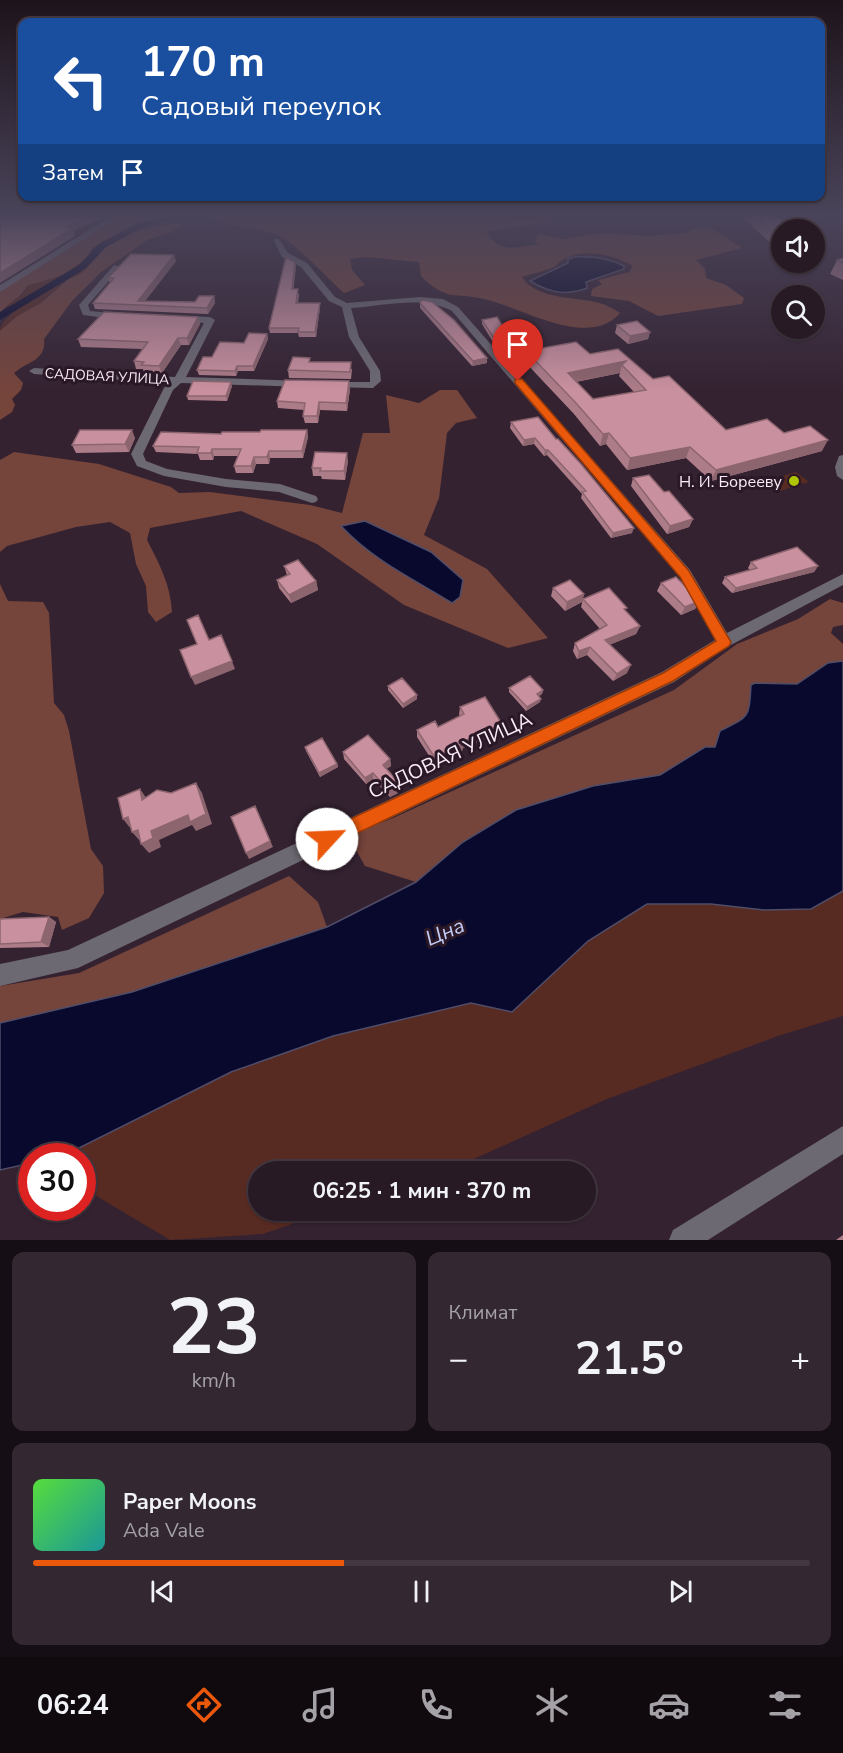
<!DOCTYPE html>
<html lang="ru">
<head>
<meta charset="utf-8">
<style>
	:root { --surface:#271a25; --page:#332732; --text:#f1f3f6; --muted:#a4a1a7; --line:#433842; --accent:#ea580c }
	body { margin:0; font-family:"Nunito Sans",sans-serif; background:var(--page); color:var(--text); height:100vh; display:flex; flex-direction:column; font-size:22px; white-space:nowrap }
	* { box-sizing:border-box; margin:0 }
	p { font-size:20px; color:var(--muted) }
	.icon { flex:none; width:33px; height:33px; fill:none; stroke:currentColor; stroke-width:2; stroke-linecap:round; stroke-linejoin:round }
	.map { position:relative; height:1240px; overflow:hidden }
	.sheet { display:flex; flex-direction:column; gap:12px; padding:12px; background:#150e14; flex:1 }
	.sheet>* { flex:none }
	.guide { position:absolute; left:18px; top:18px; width:807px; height:183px; border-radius:12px; box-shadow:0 2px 4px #0004,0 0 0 2px var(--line); background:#1a4fa0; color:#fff; overflow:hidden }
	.controls { position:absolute; left:771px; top:219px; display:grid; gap:12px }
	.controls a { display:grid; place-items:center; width:54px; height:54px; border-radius:50%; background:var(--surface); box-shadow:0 2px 4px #0004,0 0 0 2px var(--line); font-size:30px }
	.speed { position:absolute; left:18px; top:1143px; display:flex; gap:12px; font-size:30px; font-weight:700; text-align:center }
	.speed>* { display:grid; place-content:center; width:78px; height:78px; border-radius:50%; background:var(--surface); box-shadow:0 2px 4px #0004,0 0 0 2px var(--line); line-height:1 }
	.speed .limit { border:9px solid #d22; background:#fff; color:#111 }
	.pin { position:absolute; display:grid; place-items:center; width:51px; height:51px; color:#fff; margin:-62px -26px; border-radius:50% 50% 50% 0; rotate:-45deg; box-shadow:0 0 6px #0007 }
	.pin .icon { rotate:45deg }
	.me { position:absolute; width:66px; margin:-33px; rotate:65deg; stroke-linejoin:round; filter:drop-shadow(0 0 4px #0008) }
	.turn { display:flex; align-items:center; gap:21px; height:126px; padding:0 24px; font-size:27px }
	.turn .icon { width:78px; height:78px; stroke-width:2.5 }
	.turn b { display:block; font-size:42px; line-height:51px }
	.then { display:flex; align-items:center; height:57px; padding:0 24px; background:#0003; gap:12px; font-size:22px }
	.big { font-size:45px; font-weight:700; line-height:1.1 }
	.sheet .card { flex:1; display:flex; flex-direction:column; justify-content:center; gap:9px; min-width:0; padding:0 21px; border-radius:12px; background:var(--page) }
	.sheet .dial { align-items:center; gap:0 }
	.dial b { font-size:78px; line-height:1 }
	.song { display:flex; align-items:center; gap:18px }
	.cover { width:72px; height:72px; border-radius:9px; background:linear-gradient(135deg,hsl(110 70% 55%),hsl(180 70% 35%)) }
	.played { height:6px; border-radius:3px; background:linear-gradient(90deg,var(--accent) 40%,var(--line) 40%) }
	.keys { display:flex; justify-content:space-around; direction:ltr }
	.heat { display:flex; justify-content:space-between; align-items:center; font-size:33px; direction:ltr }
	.sheet .tiles { flex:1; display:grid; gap:12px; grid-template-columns:1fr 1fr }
	.card:last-child { grid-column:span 2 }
	.trip { position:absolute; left:248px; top:1161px; width:348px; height:60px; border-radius:30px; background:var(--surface); box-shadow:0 2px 4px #0004,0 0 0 2px var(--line); font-weight:700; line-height:60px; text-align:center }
	.tab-bar { display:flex; height:96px; justify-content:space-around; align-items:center; background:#100a0f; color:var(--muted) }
	.tab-bar .icon { width:42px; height:42px }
	.tab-bar .active { color:var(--accent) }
	.tab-bar b { font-size:27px; color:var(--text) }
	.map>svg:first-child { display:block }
	.green { fill:#572a22 }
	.forest { fill:#75443b; fill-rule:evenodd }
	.water { fill:#08092d; stroke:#504d69; stroke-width:1.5 }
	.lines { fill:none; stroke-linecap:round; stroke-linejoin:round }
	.canal { fill:#08092d; fill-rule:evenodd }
	.minor { fill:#6d6973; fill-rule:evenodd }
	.wall { fill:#ad7c89; fill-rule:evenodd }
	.shaded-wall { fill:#8d656f }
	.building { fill:#c9909f; stroke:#8d656f; stroke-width:1.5; fill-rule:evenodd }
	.route { fill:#ea580c; stroke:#983908; stroke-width:1.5 }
	.poi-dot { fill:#b0c501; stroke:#2a1827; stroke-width:2 }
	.labels { text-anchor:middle; stroke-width:6; stroke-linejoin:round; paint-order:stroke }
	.far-street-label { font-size:14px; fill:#f9ecf6; stroke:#2a1827 }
	.poi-label { font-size:16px; fill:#f9ecf6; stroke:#2a1827; text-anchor:end }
	.near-street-label { font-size:20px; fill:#f9ecf6; stroke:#2a1827 }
	.near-water-label { font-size:21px; font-style:italic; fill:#c2ccf6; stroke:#2a1827 }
</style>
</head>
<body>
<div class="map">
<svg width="843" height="1240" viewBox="0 0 843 1240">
	<rect width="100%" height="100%" fill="#342231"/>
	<path class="green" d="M88 257H96L82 273 66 280 41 303 17 316 0 331C0 323 12 313 18 309L12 306 4 307 23 294 27 286 63 275Z
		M796 472 809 482 803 484 795 478 791 479 797 485 781 491 769 480Z
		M843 891V1016L778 1036 607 1099 476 1158 438 1171 258 1172V1210L329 1211 263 1234 170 1240 83 1188 82 1156H63L231 1072 333 1036 472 1003 512 1012 588 941 647 904H711L765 910 811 909Z"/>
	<path class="forest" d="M118 217H162L131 227 92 248 88 257 63 275 27 286C21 299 7 302 0 314V291L69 245 104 227Z
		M211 217 548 218 550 222 486 231C499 256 519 246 540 244L535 242 538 234 563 239 601 233 649 236 686 233 697 227 713 229 742 248 696 260 705 269 706 278 726 285 744 298 742 304 658 316 629 301 591 296 592 289 602 284 598 280 629 272 633 266C612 254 583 247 561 261 556 264 559 264 554 267 544 272 532 273 522 277 537 301 579 296 603 304 609 306 615 310 620 313 588 350 522 307 484 299 454 292 447 302 421 276L419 262 366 257 350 259 352 270 365 285 344 293C328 279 297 245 280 236 258 226 232 229 211 217Z
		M179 222 182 225 172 232 147 240 101 272 72 301 44 339C46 361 29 360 14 373L23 383 21 390 12 399 15 405 12 412 0 420V331L17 316 41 303 67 280 82 273 108 245 139 230Z
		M440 390H457L477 418 456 423 447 433 439 498 424 535 487 569 548 638 508 648 404 605 317 544 241 511 150 528 147 540C159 563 171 586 172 612L156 622 148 612 146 586 136 564 130 533 110 522 76 527 7 546 0 552V460L14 452 99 464 171 487 179 493 210 492 310 505 342 513 363 433H390L386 395 419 403ZM365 521 431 552 452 603 425 586Z
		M0 584 8 601 43 602 49 613 54 703 64 715 69 731 91 849 103 866 104 893 89 918 62 930 58 917 23 912 0 919Z
		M830 599 843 603V625L833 627 831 633 843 644V661L828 663 797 684 755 683 751 685C749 718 750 716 720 731L716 747H705L660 775 593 786 516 810 463 842 416 882 365 866 348 836 393 818 674 690 737 644 798 619Z
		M289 876 318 902 327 927 132 992 0 1023V986L79 973Z"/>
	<path class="water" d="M574 257C591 256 609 258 624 266V269L586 282 587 288C566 296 550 293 530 281L568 263V259Z
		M365 521 431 552 463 580 460 597 452 603C412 578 374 561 341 526Z
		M843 661V891L811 909 765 910 711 904H647L588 941 512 1012 471 1003 333 1036 231 1072 63 1156H32L31 1163 0 1170V1023L132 992 327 927 416 882 463 842 516 810 593 786 660 775 705 747H715L720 731C750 716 749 718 751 685L755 683 797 684 828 663Z"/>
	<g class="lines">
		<path class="canal" d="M165 217H180L144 227 106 247 85 269 0 320V312L79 265 100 243 138 223Z"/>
		<path class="minor" d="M110 217H119L0 292V285Z
			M273 239H279L288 253 307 263 335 297 347 303 420 297 443 299 458 307 690 570 727 633 843 574V585L729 646 674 682 78 968 0 986V964L68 950 662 672 715 640 680 577 452 311C423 295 383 306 351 308L359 337 380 371 381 381 373 388 327 387V383L331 382H370V371L349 337 342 307 329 301 301 267 282 257Z
			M114 265 121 267 88 305 90 311 121 314 126 317 121 320 83 315 79 305Z
			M181 316 210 317 215 320 186 377 304 381 309 384 304 387 181 383 173 390 143 454 146 461 167 469 226 479 280 484 316 496 318 499 316 502 312 503 279 492 226 487 164 476 137 466 131 454 164 388 169 383 34 374 29 371 34 368 175 377 204 323 178 321V317Z
			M843 455V480L837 476 835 467 839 456Z
			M843 1126V1154L708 1240H669L673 1230Z"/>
	</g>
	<path class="wall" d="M742 217H776L782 230V247H775Z
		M843 258V280L830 274 837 260Z
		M176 261 145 301 195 302 214 296 215 303 208 314 95 309 93 303 110 283 108 278Z
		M295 262 296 267 293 289 299 294 298 303H320V308L316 337H299L298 333H270L269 328Z
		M420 303 487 358V363L472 366 420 308Z
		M198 317 200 324 189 345H181L162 373 144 372 143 369H136L134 361 142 349 81 347 78 339Z
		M482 320 505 330 532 343 517 354 512 348 493 342 482 324Z
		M617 325 650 332 648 339 628 344 615 333Z
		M267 334 268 339 254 371H238L236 376 199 375 197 370 244 343Z
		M618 349 653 379 726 430 784 433 822 451 711 481 686 458 627 470 606 444 600 446 574 414 525 362 526 351 590 354ZM620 373 619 376 634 392 593 399 576 382Z
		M311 362 352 369 351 379 289 378 288 370Z
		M232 386 227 401 188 400 187 396Z
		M350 389 347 411 320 410 318 423H305L303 416 304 410 278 408 277 401Z
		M538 417 632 533 611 538 581 498 582 494 547 455 544 456 534 444 523 446 510 428 511 422Z
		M307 430 308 437 303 458H270L269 464H256L253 473H236L234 466 238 456H214L213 460H200L198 454 156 452 153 446 221 434Z
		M135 438 129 452 76 453 72 445Z
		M348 461 345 480 322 479 321 476H313L312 468Z
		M633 478 664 492 693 519 689 527 667 534 631 486Z
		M751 562 818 566 814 572 732 593 722 583 725 577 750 570 748 568Z
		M284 566 316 581 318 590 291 603 279 588 277 580 287 575Z
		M661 583 700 601 695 609 681 615 657 591Z
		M553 588 584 594 582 602 565 611 551 596Z
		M583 599 626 611 640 626 636 634 609 645 627 673 613 681 587 655 577 659 573 651 575 643 600 629 581 607Z
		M388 686 417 699 403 708 388 690Z
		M509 688 543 690 542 694 539 696 540 702 526 711 509 692Z
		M460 707 501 732 463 748 462 751 435 765 417 737V730L438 727 460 716 459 715Z
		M305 747 337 764 338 767 320 777 306 751Z
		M343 752 390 759 391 766 386 769 402 791 390 797 373 779 366 784 344 759Z
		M49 917 56 922 49 947 0 948V919Z
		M843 1235V1240H836Z"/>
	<path class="shaded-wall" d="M86 217H103L74 231 75 236 0 283V273L65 227Z
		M174 255 176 261 142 305 138 301Z
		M295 262 296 267 293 294 292 289Z
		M214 296 215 303 208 314 207 308Z
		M320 303V308L316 337 315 332Z
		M198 317 200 324 189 345 187 338Z
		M650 332 648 339 628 344 630 336Z
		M267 334 268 339 254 371 253 366Z
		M178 338 181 345 162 373 159 366Z
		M533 339 532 343 517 354 518 350Z
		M487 358V363L472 366 473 361Z
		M626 361 622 365 620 373 565 384 568 373Z
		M237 366 238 371 236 376 235 371Z
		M349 381 350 389 347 411 346 403Z
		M231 382 232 386 227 401 226 396Z
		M319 402 320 410 318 423 317 416Z
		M132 430 135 438 129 452 125 444Z
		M307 430 308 437 303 458 302 451Z
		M609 433 606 444 600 446 603 434Z
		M535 438 534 444 523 446 524 440Z
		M828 440 822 451 711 481 716 470Z
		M690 447 686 458 627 470 630 458Z
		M212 449 214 456 213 460 211 453Z
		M545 450H548L547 455 544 456Z
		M269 451 270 458 269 464 267 457Z
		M347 453 348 461 345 480 344 471Z
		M254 457 256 464 253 473 251 466Z
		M693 519 689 527 667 534 670 526Z
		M634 528 632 533 611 538 613 533Z
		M818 566 814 572 732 593 736 588Z
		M316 581 318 590 291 603 289 595Z
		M584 594 582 602 565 611 567 602Z
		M700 601 695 609 681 615 685 607Z
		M640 626 636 634 602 648 605 640Z
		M590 647 587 655 577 659 579 651Z
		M232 661 235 669 195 685 191 677Z
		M631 665 627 673 613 681 617 674Z
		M543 690 542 694 536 698 537 694Z
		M417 695V699L403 708V704Z
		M541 699 540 702 526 711 527 707Z
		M502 724 501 732 463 748 462 751 435 765V758L462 742Z
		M390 759 391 766 383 771V765Z
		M337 764 338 767 320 777 319 773Z
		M373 773V779L366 784 365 778Z
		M196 783 202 793 212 824 196 831 192 825 159 840 161 847 149 853 141 844 151 831 188 815Z
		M401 785 402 791 390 797 389 791Z
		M140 789 147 799 142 800Z
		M255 806 273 847 249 859 246 853Z
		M128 817 131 829 123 819Z
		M138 830 140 841 132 832Z
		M49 917 56 922 49 947 41 942Z"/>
	<path class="building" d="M0 217H86L65 227 73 228 0 273Z
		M756 217H776L793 230H782V237H779Z
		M131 254 174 255 138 301 195 302 199 296H214L207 308 93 303 114 278H108Z
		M286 257 295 262 292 289H298L296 303H320L315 332H298L299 328H269Z
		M843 258V263L837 260Z
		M422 300 432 302 454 320 487 358 473 361 420 303Z
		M104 312 198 317 187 338H178L159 366 141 365 144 362 134 361 148 342 78 339Z
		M497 317 505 330 533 339 518 350 512 344 494 338 482 320Z
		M637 321 650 332 630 336 617 325Z
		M249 333 267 334 253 366H237L235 371 197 370 203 357H212L220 342 244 343Z
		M576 342 590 354 618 349 653 379 669 376 726 430 767 419 784 433 810 426 828 440 716 470 690 447 630 458 609 433 603 434 576 403 526 351ZM626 361 622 365 646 390 593 399 568 373Z
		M293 357 310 358 309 362H351L350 372 288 370Z
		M285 380 349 381 346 403 319 402 317 416H303L305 403 277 401Z
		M193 381 231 382 226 396H187Z
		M538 417 556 439H558L581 464 634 528 613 533 582 492 586 491 548 450H545L535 438 524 440 511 422Z
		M80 430H132L125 444 72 445Z
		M261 430H307L302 451H269L267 457H254L251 466H234L241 449H212L211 453H197L199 447 153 446 161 432 221 434 222 432H260Z
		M315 452 347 453 344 471H320L321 468H312Z
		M649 475 664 492 669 491 693 519 670 526 633 478Z
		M797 547 818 566 736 588 725 577 757 568 751 562Z
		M298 560 316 581 289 595 277 580 290 574 284 566Z
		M676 577 700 601 685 607 661 583Z
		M570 580 584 594 567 602 553 588Z
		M609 588 627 608 624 609 640 626 605 640 631 665 617 674 590 647 579 651 575 643 607 625 583 599Z
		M198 615 209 640 221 635 232 661 191 677 180 650 197 644 187 620Z
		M530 676 543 690 537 694 541 699 527 707 509 688Z
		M402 678 417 695 403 704 388 686Z
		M485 697 502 724 462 742 463 744 435 758 417 730 435 721 438 727 464 714 460 707Z
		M368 735 390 759 383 765 401 785 389 791 373 773 365 778 343 752Z
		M322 738 337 764 319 773 305 747Z
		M196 783 206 814 190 822 188 815 151 831 153 838 141 844 138 830 132 832 128 817 123 819 118 798 140 789 142 800 157 790 171 793Z
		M255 806 270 841 246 853 231 817Z
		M49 917 41 942 0 944V919Z"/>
	<linearGradient id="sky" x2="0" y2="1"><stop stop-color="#1d131b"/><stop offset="0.55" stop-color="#4a445a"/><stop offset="1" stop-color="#4a445a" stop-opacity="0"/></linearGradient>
	<rect width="843" height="391" fill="url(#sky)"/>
	<path class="route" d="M515 379H522L689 571 731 642 729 646 673 681 333 845 327 847 320 845 318 839 320 833 663 673 716 641 680 577 515 383Z"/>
	<circle class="poi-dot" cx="794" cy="481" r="6"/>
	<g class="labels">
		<g class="far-street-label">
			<text transform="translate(107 376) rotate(3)" y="5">САДОВАЯ УЛИЦА</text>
		</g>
		<g class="poi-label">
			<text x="782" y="487">Н. И. Борееву</text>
		</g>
		<g class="near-street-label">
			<text transform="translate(450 755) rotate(-25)" y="7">САДОВАЯ УЛИЦА</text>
		</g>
		<g class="near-water-label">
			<text transform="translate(445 932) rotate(-23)" y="7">Цна</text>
		</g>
	</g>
</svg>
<div class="controls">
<a><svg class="icon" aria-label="sound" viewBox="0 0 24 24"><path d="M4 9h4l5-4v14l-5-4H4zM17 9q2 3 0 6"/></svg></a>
<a><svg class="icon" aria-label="search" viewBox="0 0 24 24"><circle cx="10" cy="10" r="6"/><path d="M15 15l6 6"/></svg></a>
</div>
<div class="speed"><div class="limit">30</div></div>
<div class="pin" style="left:518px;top:381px;background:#d93025"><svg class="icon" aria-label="arrive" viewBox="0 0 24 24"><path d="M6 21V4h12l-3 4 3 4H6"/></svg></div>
<svg class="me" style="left:327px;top:839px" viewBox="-20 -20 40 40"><circle r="19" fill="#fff"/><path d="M0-13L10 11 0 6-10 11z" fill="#ea580c"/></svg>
<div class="trip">06:25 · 1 мин · 370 m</div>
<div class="guide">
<div class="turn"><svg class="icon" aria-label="left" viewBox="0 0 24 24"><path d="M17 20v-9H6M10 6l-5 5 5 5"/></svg><div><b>170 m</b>Садовый переулок</div></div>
<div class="then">Затем<svg class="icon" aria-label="arrive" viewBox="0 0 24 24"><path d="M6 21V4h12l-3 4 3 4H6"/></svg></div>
</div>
</div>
<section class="sheet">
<div class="tiles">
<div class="card dial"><b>23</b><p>km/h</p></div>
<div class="card"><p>Климат</p>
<div class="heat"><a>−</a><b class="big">21.5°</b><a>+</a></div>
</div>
<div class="card">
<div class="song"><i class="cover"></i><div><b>Paper Moons</b><p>Ada Vale</p></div></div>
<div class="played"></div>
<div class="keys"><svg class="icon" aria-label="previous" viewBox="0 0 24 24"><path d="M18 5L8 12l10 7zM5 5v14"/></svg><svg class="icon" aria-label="pause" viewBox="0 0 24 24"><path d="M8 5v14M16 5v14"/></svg><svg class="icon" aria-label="next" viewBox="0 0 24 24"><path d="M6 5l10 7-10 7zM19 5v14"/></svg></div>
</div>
</div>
</section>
<nav class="tab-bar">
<b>06:24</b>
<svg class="icon active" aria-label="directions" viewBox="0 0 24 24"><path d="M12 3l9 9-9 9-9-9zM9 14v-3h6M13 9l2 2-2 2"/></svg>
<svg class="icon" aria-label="music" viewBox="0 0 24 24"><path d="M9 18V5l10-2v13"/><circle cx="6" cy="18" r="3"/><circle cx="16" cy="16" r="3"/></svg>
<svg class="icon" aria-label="phone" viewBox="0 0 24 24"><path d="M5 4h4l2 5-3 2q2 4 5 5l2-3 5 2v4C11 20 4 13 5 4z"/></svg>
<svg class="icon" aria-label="climate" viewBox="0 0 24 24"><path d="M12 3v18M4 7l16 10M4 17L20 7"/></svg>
<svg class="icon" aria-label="car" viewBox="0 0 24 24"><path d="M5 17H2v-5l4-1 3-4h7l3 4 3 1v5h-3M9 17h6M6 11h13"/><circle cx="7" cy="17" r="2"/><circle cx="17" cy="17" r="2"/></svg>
<svg class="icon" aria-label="filters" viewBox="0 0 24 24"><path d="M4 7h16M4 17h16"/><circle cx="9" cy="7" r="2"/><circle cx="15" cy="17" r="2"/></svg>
</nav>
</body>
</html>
